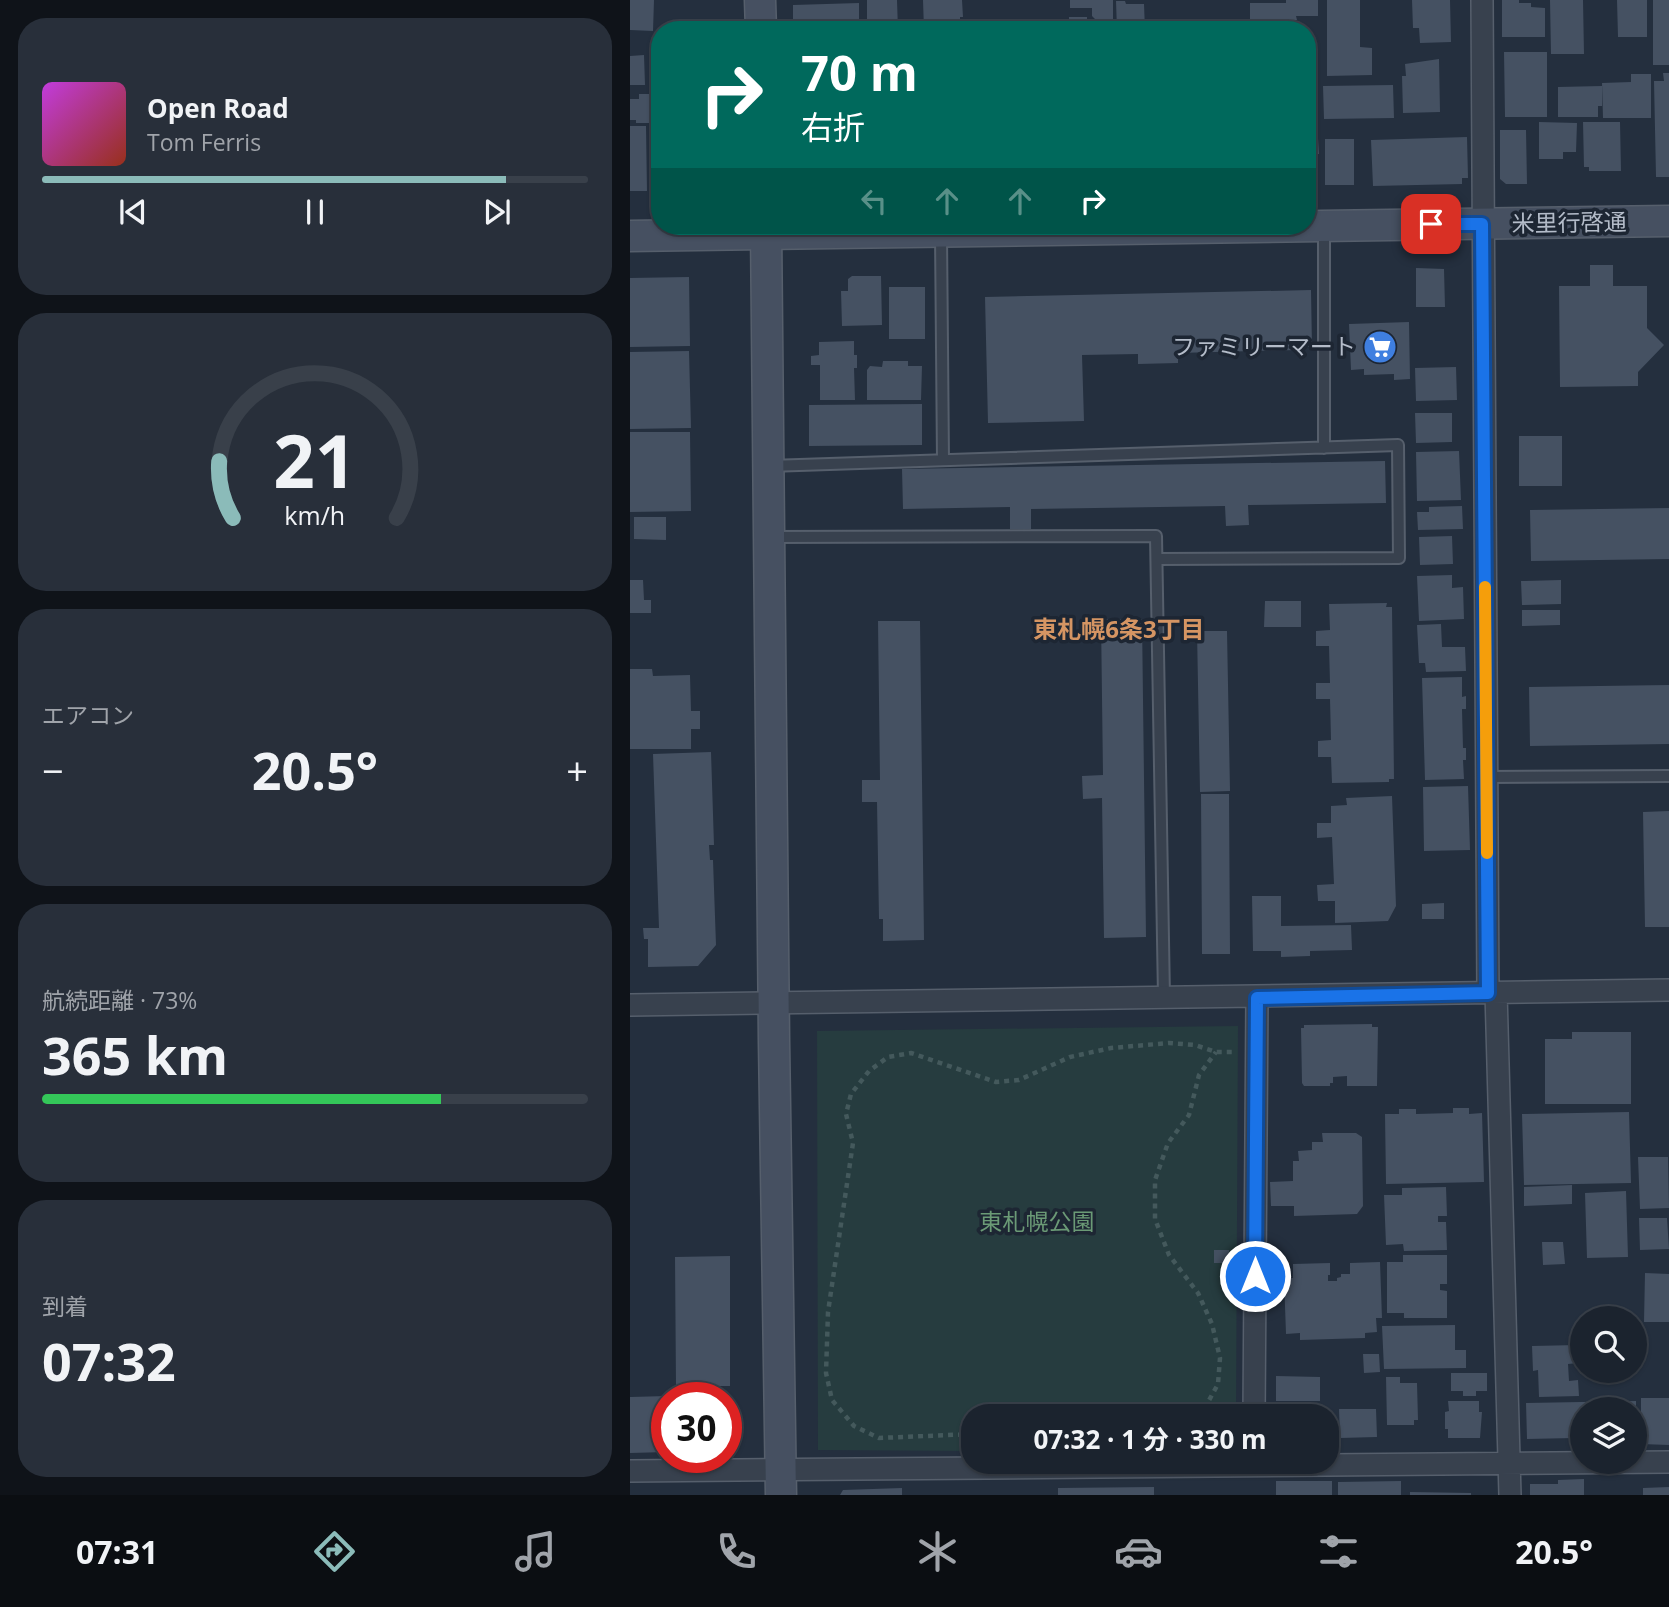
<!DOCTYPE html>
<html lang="ja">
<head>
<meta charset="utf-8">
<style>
	:root { --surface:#1b232e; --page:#282f3a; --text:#f1f3f6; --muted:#a0a4aa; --line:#39404a; --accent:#8bbbb9 }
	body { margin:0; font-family:"Open Sans","Noto Sans JP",sans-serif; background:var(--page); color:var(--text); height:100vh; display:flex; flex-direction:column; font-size:26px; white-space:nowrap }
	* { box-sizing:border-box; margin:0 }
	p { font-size:23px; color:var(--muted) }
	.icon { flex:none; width:38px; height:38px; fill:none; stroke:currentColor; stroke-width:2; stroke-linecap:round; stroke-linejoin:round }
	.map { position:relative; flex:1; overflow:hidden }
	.drawer { display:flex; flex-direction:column; gap:18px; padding:18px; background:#0f1319; width:630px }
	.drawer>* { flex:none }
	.guide { position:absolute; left:21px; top:21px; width:665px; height:214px; border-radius:28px; box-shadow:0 2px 5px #0004,0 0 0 2px var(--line); background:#00695c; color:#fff; overflow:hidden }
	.fabs { position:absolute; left:940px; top:1306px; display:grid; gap:14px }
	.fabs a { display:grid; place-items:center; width:77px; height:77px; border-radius:50%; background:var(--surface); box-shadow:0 2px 5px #0004,0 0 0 2px var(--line); font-size:35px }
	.speed { position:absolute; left:21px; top:1382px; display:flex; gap:14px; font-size:35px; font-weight:700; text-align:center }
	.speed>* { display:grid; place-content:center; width:91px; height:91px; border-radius:50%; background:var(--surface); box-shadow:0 2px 5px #0004,0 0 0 2px var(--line); line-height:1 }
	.speed .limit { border:10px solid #d22; background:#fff; color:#111 }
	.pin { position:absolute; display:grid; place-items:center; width:60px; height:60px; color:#fff; margin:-30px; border-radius:14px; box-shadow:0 4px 10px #0006 }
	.me { position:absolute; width:77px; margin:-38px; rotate:0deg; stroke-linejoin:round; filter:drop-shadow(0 0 5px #0008) }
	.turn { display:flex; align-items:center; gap:24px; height:147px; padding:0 35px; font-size:32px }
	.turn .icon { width:91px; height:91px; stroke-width:2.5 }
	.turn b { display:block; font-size:49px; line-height:60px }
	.lanes { display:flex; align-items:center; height:66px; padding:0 35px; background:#0003; justify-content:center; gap:35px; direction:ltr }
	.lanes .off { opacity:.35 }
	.big { font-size:52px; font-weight:700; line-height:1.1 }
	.drawer .tile { flex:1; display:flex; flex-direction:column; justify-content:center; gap:10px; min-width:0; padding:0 24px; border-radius:28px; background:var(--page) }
	.drawer .dial { align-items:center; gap:0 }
	.dial svg { height:182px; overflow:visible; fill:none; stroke:var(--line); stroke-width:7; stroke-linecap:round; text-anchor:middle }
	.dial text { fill:var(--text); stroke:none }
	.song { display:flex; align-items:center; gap:21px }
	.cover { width:84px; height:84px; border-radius:10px; background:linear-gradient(135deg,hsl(290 70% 55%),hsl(10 70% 35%)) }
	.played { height:7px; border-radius:4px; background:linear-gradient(90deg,var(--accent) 85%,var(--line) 85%) }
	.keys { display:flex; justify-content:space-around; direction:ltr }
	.heat { display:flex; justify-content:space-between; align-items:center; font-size:38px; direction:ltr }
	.charge { height:10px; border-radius:5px; background:linear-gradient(90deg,#34c759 73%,var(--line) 0) }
	.trip { position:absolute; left:331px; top:1404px; width:378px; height:70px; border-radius:28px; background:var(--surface); box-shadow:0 2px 5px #0004,0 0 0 2px var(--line); font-weight:700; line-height:70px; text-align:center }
	.tab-bar { display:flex; height:112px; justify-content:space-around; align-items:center; background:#0b0e12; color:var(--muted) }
	.tab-bar .icon { width:49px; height:49px }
	.tab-bar .current { color:var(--accent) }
	.tab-bar b { font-size:32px; color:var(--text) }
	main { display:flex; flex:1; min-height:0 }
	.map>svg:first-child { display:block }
	.green { fill:#263c3f }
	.building { fill:#455162 }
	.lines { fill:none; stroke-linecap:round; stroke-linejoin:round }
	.lane-casing { stroke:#565f6c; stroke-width:14 }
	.street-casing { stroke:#565f6c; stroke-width:24 }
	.secondary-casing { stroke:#565f6c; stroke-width:33 }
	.path { stroke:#44595c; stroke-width:4.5; stroke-dasharray:5 5; stroke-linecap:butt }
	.lane { stroke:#38414e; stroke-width:10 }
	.street { stroke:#38414e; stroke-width:21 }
	.secondary { stroke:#465061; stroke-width:30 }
	.route-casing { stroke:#114b97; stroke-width:18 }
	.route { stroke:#1a73e8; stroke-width:12 }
	.slow { stroke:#f59e0b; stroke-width:12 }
	.labels { text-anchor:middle; stroke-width:7; stroke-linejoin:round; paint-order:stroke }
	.street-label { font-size:23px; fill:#b4bcc9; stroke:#1d2633 }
	.poi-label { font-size:23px; fill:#b4bcc9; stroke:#1d2633; text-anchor:end }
	.park-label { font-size:23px; fill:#6b9a76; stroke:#1d2633 }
	.neighbourhood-label { font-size:24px; font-weight:bold; fill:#d59563; stroke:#1d2633 }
</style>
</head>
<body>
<main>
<section class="drawer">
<div class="tile">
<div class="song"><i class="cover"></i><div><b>Open Road</b><p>Tom Ferris</p></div></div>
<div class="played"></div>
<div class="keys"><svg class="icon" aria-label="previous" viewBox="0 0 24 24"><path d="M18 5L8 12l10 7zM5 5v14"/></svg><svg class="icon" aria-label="pause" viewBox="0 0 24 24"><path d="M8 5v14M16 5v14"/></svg><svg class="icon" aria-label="next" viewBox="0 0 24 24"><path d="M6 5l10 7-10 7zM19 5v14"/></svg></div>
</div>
<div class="tile dial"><svg viewBox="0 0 100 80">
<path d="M14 69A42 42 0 1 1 86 69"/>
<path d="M14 69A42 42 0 0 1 8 44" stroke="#8bbbb9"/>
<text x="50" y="56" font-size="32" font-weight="700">21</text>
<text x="50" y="72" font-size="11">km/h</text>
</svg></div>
<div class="tile"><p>エアコン</p>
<div class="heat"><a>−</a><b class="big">20.5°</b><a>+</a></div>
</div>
<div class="tile"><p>航続距離 · 73%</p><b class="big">365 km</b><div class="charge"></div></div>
<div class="tile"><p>到着</p><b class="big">07:32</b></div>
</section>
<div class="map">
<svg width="1039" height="1495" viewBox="0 0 1039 1495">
	<rect width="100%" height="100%" fill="#242f3e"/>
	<path class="green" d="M608 1026 606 1416H343V1451L188 1450 187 1031Z"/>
	<path class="building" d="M0 0H24L23 31 0 30Z
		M237 0H267L268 30H237Z
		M293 0H332L333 17H330V30H294Z
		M440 0H483V30H472V26L462 16V8H440Z
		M656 0H688V16H666L667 20H651V30H620V3H656Z
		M697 0H730V47L742 48V75L697 76Z
		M782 0H820L821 42 790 43 789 28H783Z
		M872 0H889V3H901V7L915 8V37H872Z
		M920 0H953L954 54H921Z
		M987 0H1017V37H988Z
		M1023 0H1039V65H1023Z
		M486 1H495L496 4H514L515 30H487Z
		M229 3V30H163V5Z
		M439 17H457V26H469V30H439Z
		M677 50H687V81L677 82Z
		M874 52H917V117H875Z
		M14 55 15 85H0V56Z
		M809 59 810 112 773 113 772 76H776L775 64Z
		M1033 73H1039V177H1026L1024 81H1034Z
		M1001 74H1021V118H973L972 83 1001 82Z
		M763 85 764 118 694 119 693 86Z
		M972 86V106H968V117H928V87Z
		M9 94H21V123H6V120H0V99H9Z
		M685 107V138H688L689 154H686V184L677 185V108Z
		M909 122 947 123 946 152H933V159H909Z
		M953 122H990L991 171H959V167H954Z
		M0 126H16L17 191H0Z
		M870 130H896L897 184H876L870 179Z
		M837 137 838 178H832V184L743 186 741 140Z
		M695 139H724V185H695Z
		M960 265H983V286H1017V328L1034 345 1008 372V386L930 387 929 286H960Z
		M786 268 814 269 815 307H786Z
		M222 276H251L252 325 212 326 211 291H218V279Z
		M59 277 60 346 0 347V278Z
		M259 287H295V339H259Z
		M681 290 682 347H666V350L548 353V363L508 364V354L452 355 454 421 358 423 355 297Z
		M779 322 780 379 764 380V374L734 375V369L721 370 719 324Z
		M224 341V355H227V368H224L225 400H190V365H181V356L189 355V342Z
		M59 351 61 428 0 429V352Z
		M253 361H278V366H292L291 400H237V370L240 366 252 367Z
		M826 367 827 400 786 401 785 368Z
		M292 404V445L179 446V405Z
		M785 413H822V442L786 443Z
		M0 432H60L61 511 0 512Z
		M889 436H932V486H889Z
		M829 451 831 500 787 501 786 452Z
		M755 461 756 503 618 505 619 525 596 526 595 506 401 509V529H380V507L273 509 272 469Z
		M832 506 833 529 788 530 787 512H799V507Z
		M1039 508V559L901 561 900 510Z
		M4 517H36V540L4 539Z
		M822 536 823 564 790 565 789 537Z
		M822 575V588L833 587 834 619 789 621 787 576Z
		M0 580H13L14 600H21V613H0Z
		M931 580V604L892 605 891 581Z
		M635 601H671V627H634Z
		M757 603 756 607H762L764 779H759V782L702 783 701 757H688V741L701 740 700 699H686V683H700L699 646H686V631L700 630 699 604Z
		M892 610H930V625L892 626Z
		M471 619H512L516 937 474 938 472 798 453 799 452 776 473 775Z
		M248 621H290L294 940 253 941V919H249L247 802H232V780H250Z
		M811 624 812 647H835L836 671 796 672 795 663H789L787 625Z
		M567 631H597L600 791 570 792Z
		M0 669H22L23 676 60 675 61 711H70V729H61V749H0Z
		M832 677V697L836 696V709H832L833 748H836V760H833L834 779 795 780 792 678Z
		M1039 685V744L900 746 899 687Z
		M81 752 84 845H79L80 860H83L86 945 68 966 18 967V939H14L13 928H29L23 754Z
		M838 786 840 850 794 851 793 787Z
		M571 794H599L600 954H572Z
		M762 796 766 906 758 921 705 923V901H688L687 885 704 884 702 837 687 838V823H701V806L717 805 716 798Z
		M1039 811V927H1015L1013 812Z
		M622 896H651V926L721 925 722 950 680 951V956L651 957V951H623Z
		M814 903V919H792V904Z
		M742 1024V1027H748L747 1086H717V1076L703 1077V1083H700V1086H674L672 1083 671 1028H674V1025Z
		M942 1032H1001V1104H915V1039H942Z
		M823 1108H839V1114L852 1113 854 1182 756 1184 755 1114H769V1109H786V1114L823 1113Z
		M999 1112 1001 1183 894 1185 892 1114Z
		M692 1133H726L732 1137 733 1206 727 1214 664 1216V1206H641L640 1182 663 1181V1161H669L668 1151 682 1150V1142H693Z
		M1008 1157H1038L1039 1208 1010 1209Z
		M942 1185V1204L894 1206V1187Z
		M816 1187 817 1216H808V1222H816L817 1250 774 1251 773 1244 756 1245 754 1195H772V1188Z
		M996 1191 998 1257 957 1258 955 1193Z
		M1009 1218H1037L1039 1249 1010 1250Z
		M912 1242H933L935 1264 913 1265Z
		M584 1250H599V1263H584Z
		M773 1255H817V1284H810V1290L817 1291V1318H774V1313H757V1262H773Z
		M100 1256V1386H46L45 1257Z
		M750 1262 752 1318H746L747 1332 735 1333V1338L670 1340V1333L656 1334 654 1278H663V1264L700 1263V1275H698V1281H707V1278L711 1277V1274H720V1263Z
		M1015 1273 1039 1274V1322H1014Z
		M825 1325V1350H836V1368L754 1369 752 1326Z
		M947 1345 948 1363 938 1364 939 1381 948 1380 949 1396 909 1397 908 1370 903 1371 902 1346Z
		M733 1354H749L750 1372 734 1373Z
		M821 1373H857V1391H846V1396H833V1391H821Z
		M646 1376 690 1377V1401H646Z
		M756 1377H770V1383H787L788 1420H784V1425H757Z
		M37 1396V1452L0 1453V1397Z
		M1011 1398H1039V1445L1011 1444Z
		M818 1401H849V1412H852L850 1438H818V1429H815V1412L819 1411Z
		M1006 1401V1409H952V1435H943L944 1438 897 1439 896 1403Z
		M709 1409H746L747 1437 710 1438Z
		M954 1479V1495H900V1484H928V1480Z
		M646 1481H702V1495H646Z
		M771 1481V1495H708V1482Z
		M524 1487V1495H428V1488Z
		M1039 1487V1495H1013V1488Z
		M272 1488V1495H210L213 1490Z
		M780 1492 841 1493V1495H780Z"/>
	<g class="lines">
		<defs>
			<path id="lane" d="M311 234 313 460
				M694 448V229
				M139 466 768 445 769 558 527 559
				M142 537 526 536 534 997
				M856 777 1039 776"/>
			<path id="street" d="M852 0 858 993
				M866 992 880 1495
				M0 1005 1039 990
				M624 1416 627 997
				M0 1471 1039 1462"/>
			<path id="secondary" d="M130 0 131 30
				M136 226 144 1041 151 1495
				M0 236 1039 221"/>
		</defs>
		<use href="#lane" class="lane-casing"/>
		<use href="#street" class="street-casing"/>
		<use href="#secondary" class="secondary-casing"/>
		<path class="path" d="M568 1416 572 1413 588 1384 590 1358 582 1324 568 1293 539 1255 525 1219V1180L538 1143 559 1115 569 1075 586 1052
			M343 1434 249 1438 224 1426 202 1400 196 1373 198 1312 223 1143 216 1114 221 1094 239 1071 258 1057 281 1053 366 1082 389 1080 440 1057 481 1048 539 1043 565 1045 586 1052H605"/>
		<use href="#lane" class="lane"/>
		<use href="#street" class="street"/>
		<use href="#secondary" class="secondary"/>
	</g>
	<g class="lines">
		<defs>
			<path id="route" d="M625 1276 627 998 858 993 852 224H801"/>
		</defs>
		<use href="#route" class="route-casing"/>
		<use href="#route" class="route"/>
		<path class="slow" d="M855 587 857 853"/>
	</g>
	<defs>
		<symbol id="supermarket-disc" viewBox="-11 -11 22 22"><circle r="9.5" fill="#3f7fe0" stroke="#1d2633"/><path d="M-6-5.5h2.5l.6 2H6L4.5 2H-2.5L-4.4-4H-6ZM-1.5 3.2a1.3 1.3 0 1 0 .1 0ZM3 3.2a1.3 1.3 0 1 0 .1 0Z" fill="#fff"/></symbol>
	</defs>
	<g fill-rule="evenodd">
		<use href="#supermarket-disc" x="731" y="328" width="38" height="38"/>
	</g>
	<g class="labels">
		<g class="street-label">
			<text transform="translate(939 223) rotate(-1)" y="8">米里行啓通</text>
		</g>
		<g class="poi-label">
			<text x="726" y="355">ファミリーマート</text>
		</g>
		<g class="park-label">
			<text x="407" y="1230">東札幌公園</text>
		</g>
		<g class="neighbourhood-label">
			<text x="489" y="638">東札幌6条3丁目</text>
		</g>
	</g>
</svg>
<div class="fabs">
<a><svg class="icon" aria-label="search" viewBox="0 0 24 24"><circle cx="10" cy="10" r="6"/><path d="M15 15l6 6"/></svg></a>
<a><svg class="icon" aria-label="layers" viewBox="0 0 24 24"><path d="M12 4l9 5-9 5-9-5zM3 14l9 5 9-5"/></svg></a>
</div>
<div class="speed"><div class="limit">30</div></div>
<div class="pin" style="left:801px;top:224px;background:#d93025"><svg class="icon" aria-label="arrive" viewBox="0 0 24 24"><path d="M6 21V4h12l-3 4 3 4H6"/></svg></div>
<svg class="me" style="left:625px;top:1276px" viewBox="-20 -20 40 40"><circle r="17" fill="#1a73e8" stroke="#fff" stroke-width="3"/><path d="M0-11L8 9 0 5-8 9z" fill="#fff"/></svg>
<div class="trip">07:32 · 1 分 · 330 m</div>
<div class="guide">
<div class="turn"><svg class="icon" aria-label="right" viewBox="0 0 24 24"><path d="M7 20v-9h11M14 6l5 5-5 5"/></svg><div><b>70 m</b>右折</div></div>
<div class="lanes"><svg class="icon off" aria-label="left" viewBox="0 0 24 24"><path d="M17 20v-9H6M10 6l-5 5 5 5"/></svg><svg class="icon off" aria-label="ahead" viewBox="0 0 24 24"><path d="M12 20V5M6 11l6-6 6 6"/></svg><svg class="icon off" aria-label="ahead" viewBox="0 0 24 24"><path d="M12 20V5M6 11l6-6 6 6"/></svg><svg class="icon" aria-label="right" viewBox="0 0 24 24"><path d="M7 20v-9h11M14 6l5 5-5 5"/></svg></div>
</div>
</div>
</main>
<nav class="tab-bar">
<b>07:31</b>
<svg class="icon current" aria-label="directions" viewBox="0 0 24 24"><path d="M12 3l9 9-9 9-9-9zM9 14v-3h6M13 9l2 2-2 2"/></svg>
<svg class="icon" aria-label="music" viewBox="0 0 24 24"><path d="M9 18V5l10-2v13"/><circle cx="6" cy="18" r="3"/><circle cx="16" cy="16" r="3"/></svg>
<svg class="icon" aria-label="phone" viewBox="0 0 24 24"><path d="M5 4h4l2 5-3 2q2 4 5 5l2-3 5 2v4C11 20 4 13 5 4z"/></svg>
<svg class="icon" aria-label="climate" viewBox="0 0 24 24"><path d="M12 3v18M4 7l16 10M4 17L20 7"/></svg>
<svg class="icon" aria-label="car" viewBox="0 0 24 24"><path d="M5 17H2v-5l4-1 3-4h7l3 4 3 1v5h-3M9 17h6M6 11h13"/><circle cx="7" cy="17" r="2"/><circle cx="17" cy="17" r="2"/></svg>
<svg class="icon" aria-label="filters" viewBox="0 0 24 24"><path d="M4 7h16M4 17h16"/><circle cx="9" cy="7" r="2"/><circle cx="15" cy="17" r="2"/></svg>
<b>20.5°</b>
</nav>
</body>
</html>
